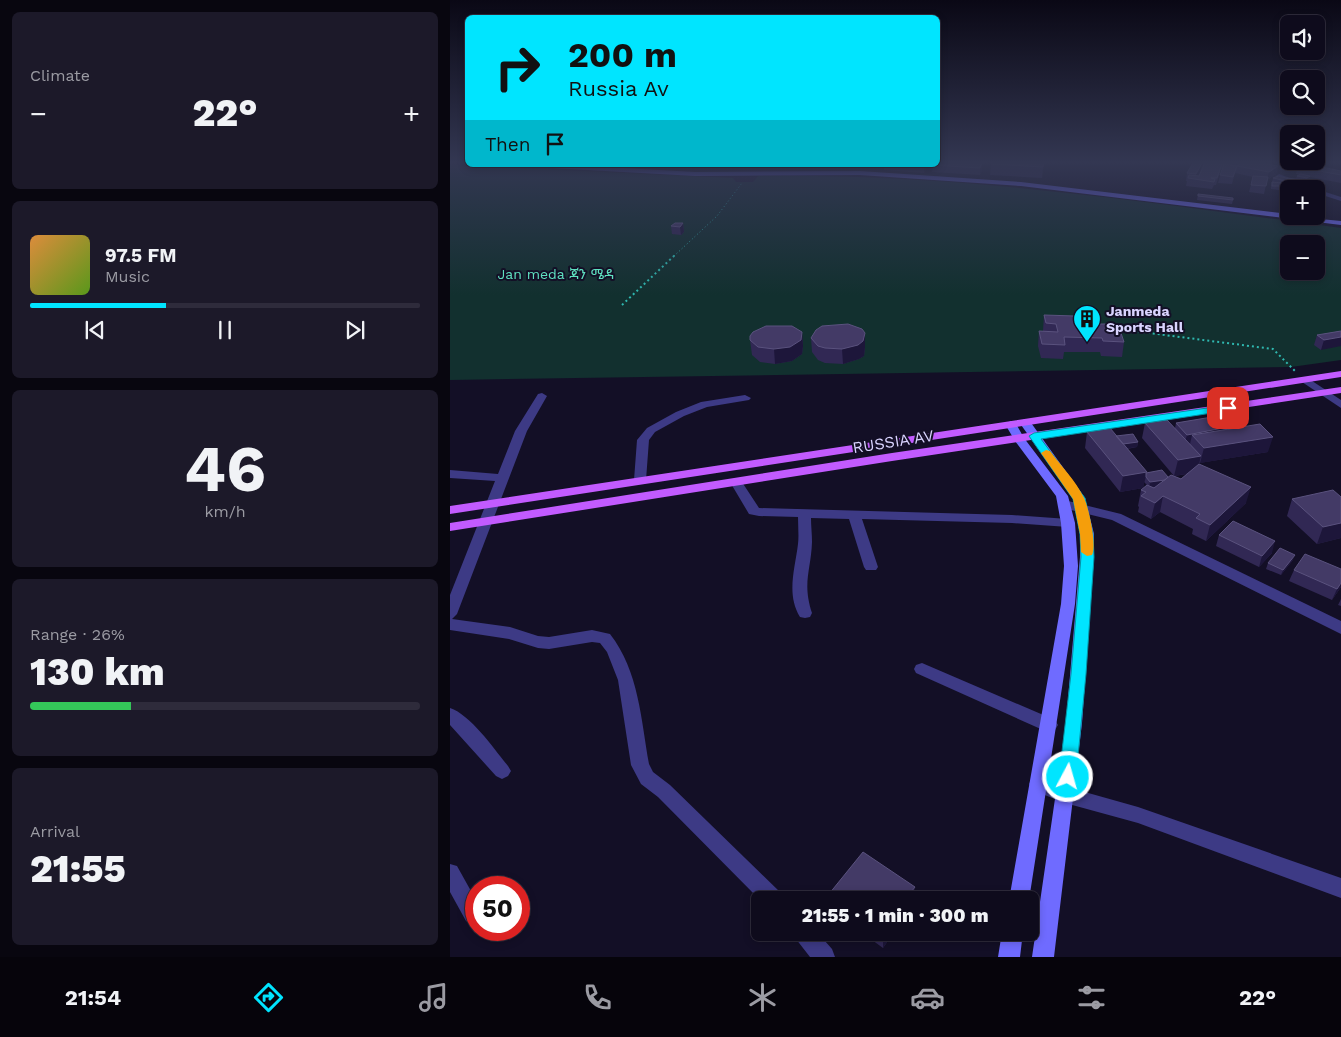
<!DOCTYPE html>
<html lang="en">
<head>
<meta charset="utf-8">
<style>
	:root { --surface:#0e0b1c; --page:#1c1929; --text:#f1f3f6; --muted:#9b9ba3; --line:#2e2b3b; --accent:#00e5ff }
	body { margin:0; font-family:"Work Sans","Noto Sans Ethiopic",sans-serif; background:var(--page); color:var(--text); height:100vh; display:flex; flex-direction:column; font-size:19px; white-space:nowrap }
	* { box-sizing:border-box; margin:0 }
	p { font-size:16px; color:var(--muted) }
	.icon { flex:none; width:28px; height:28px; fill:none; stroke:currentColor; stroke-width:2; stroke-linecap:round; stroke-linejoin:round }
	.map { position:relative; flex:1; overflow:hidden }
	.panel { display:flex; flex-direction:column; gap:12px; padding:12px; background:#08060f; width:450px }
	.panel>* { flex:none }
	.hud { position:absolute; left:15px; top:15px; width:475px; height:152px; border-radius:8px; box-shadow:0 2px 8px #0003,0 0 0 1px var(--line); background:#00e5ff; color:#111; overflow:hidden }
	.tools { position:absolute; left:830px; top:15px; display:grid; gap:10px }
	.tools a { display:grid; place-items:center; width:45px; height:45px; border-radius:8px; background:var(--surface); box-shadow:0 2px 8px #0003,0 0 0 1px var(--line); font-size:25px }
	.speed { position:absolute; left:15px; top:876px; display:flex; gap:10px; font-size:25px; font-weight:700; text-align:center }
	.speed>* { display:grid; place-content:center; width:65px; height:65px; border-radius:50%; background:var(--surface); box-shadow:0 2px 8px #0003,0 0 0 1px var(--line); line-height:1 }
	.speed .limit { border:8px solid #d22; background:#fff; color:#111 }
	.pin { position:absolute; display:grid; place-items:center; width:42px; height:42px; color:#fff; margin:-21px; border-radius:10px; box-shadow:0 2px 8px #0006 }
	.me { position:absolute; width:55px; margin:-28px; rotate:6deg; stroke-linejoin:round; filter:drop-shadow(0 0 4px #0008) }
	.turn { display:flex; align-items:center; gap:18px; height:105px; padding:0 20px; font-size:22px }
	.turn .icon { width:65px; height:65px; stroke-width:2.5 }
	.turn b { display:block; font-size:35px; line-height:42px }
	.then { display:flex; align-items:center; height:48px; padding:0 20px; background:#0003; gap:10px; font-size:19px }
	.big { font-size:38px; font-weight:800; line-height:1.1 }
	.panel .tile { flex:1; display:flex; flex-direction:column; justify-content:center; gap:8px; min-width:0; padding:0 18px; border-radius:8px; background:var(--page) }
	.panel .dial { align-items:center; gap:0 }
	.dial b { font-size:65px; line-height:1 }
	.song { display:flex; align-items:center; gap:15px }
	.cover { width:60px; height:60px; border-radius:8px; background:linear-gradient(135deg,hsl(30 70% 55%),hsl(90 70% 35%)) }
	.played { height:5px; border-radius:2px; background:linear-gradient(90deg,var(--accent) 35%,var(--line) 35%) }
	.keys { display:flex; justify-content:space-around; direction:ltr }
	.heat { display:flex; justify-content:space-between; align-items:center; font-size:28px; direction:ltr }
	.charge { height:8px; border-radius:4px; background:linear-gradient(90deg,#34c759 26%,var(--line) 0) }
	.trip { position:absolute; left:301px; top:891px; width:288px; height:50px; border-radius:8px; background:var(--surface); box-shadow:0 2px 8px #0003,0 0 0 1px var(--line); font-weight:800; line-height:50px; text-align:center }
	.dock { display:flex; height:80px; justify-content:space-around; align-items:center; background:#06040b; color:var(--muted) }
	.dock .icon { width:35px; height:35px }
	.dock .active { color:var(--accent) }
	.dock b { font-size:22px; color:var(--text) }
	main { display:flex; flex:1; min-height:0 }
	.map>svg:first-child { display:block }
	.green { fill:#12302f; fill-rule:evenodd }
	.lines { fill:none; stroke-linecap:round; stroke-linejoin:round }
	.path-far1 { stroke:#2fb8b0; stroke-width:1; stroke-dasharray:1 2.5; stroke-linecap:butt }
	.path { stroke:#2fb8b0; stroke-width:2; stroke-dasharray:2 3; stroke-linecap:butt }
	.minor { fill:#3d3a85; fill-rule:evenodd }
	.secondary { fill:#6f6bff; fill-rule:evenodd }
	.primary { fill:#c25bff; fill-rule:evenodd }
	.wall { fill:#312854; fill-rule:evenodd }
	.shaded-wall { fill:#1d163a }
	.building { fill:#433a66; stroke:#5a527e }
	.route { fill:#00e5ff; stroke:#0095a6 }
	.slow { fill:#f59e0b }
	.labels { text-anchor:middle; stroke-width:4; stroke-linejoin:round; paint-order:stroke }
	.far-park-label { font-size:14px; fill:#5fe0c0; stroke:#130f26 }
	.far-poi-label { font-size:14px; font-weight:bold; fill:#d9d4ff; stroke:#130f26; text-anchor:start }
	.street-label { font-size:16px; fill:#d9d4ff; stroke:#130f26 }
</style>
</head>
<body>
<main>
<section class="panel">
<div class="tile"><p>Climate</p>
<div class="heat"><a>−</a><b class="big">22°</b><a>+</a></div>
</div>
<div class="tile">
<div class="song"><i class="cover"></i><div><b>97.5 FM</b><p>Music</p></div></div>
<div class="played"></div>
<div class="keys"><svg class="icon" aria-label="previous" viewBox="0 0 24 24"><path d="M18 5L8 12l10 7zM5 5v14"/></svg><svg class="icon" aria-label="pause" viewBox="0 0 24 24"><path d="M8 5v14M16 5v14"/></svg><svg class="icon" aria-label="next" viewBox="0 0 24 24"><path d="M6 5l10 7-10 7zM19 5v14"/></svg></div>
</div>
<div class="tile dial"><b>46</b><p>km/h</p></div>
<div class="tile"><p>Range · 26%</p><b class="big">130 km</b><div class="charge"></div></div>
<div class="tile"><p>Arrival</p><b class="big">21:55</b></div>
</section>
<div class="map">
<svg width="891" height="957" viewBox="0 0 891 957">
	<rect width="100%" height="100%" fill="#130f26"/>
	<path class="green" d="M0 165 283 178 286 182H303L308 176C504 173 698 202 891 228V360L841 367 0 380ZM839 244H866V271H839Z"/>
	<g class="lines">
		<path class="path-far1" d="M224 256 267 216 292 183"/>
		<path class="path" d="M172 305 225 255
			M630 324 648 326
			M668 329 823 349 845 371"/>
		<path class="minor" d="M829 174 863 187V189H853L827 177 826 176Z
			M866 189 891 197V201L866 193Z
			M856 377 891 400V408L852 382 851 380Z
			M92 393 97 396 77 431 7 614 2 619 60 627 88 636 99 637 142 630 160 634C189 671 191 720 199 764L203 772 220 785 331 893 334 900H310L208 797 191 784 181 765 168 680 157 652 150 643 142 642 99 649 88 648 59 639 0 630V595L45 481 0 478V470L48 474 65 431 88 394Z
			M295 395 301 398 299 400 257 407 234 416 205 432 199 440 196 480 190 484 186 483 184 480 187 440 197 428 226 412 251 402Z
			M286 478 290 479 309 508 562 515 618 519 625 523 618 527 562 523 412 519 428 567 426 570H416L414 567 399 519 361 518C361 526 362 534 362 542 361 571 352 582 362 613L360 617 355 618 350 617C336 594 345 569 348 544 349 536 348 526 348 517L309 516 299 514 280 482Z
			M614 500 671 514 891 621V634L662 520 609 507 608 504 609 501Z
			M472 663 605 720 608 725 605 730 599 732 593 730 466 673 464 669 466 665Z
			M0 708C21 715 44 749 58 766L61 771 58 776 52 779 46 776 0 725Z
			M588 776 617 787 688 807 891 878V898L688 823 615 803 582 790 579 784 582 778Z
			M0 864 7 866 26 900V923L23 924 16 921 0 892Z
			M343 932H367L382 949 385 957H360L346 939Z"/>
		<path class="secondary" d="M14 161H18V163L15 162Z
			M81 165H120L245 172 410 171 571 182 839 214V216L891 221V225L571 186 410 175 245 176 84 167Z
			M575 419 579 420 635 498 644 534V557L632 723 604 957H582L616 723 630 557V534L623 498 569 422Z
			M561 421 565 422 574 438 618 496 625 523 628 566 625 604 579 900H559L611 604 614 566 611 523 606 496 565 441 555 424Z
			M552 932H573L570 957H548Z"/>
		<path class="primary" d="M891 371V377L0 514V506Z
			M891 387V393L442 461 0 531V523L442 453Z"/>
	</g>
	<path class="wall" d="M594 161 592 178 540 175 541 164Z
		M754 161 752 168 748 176H749L757 161H789L788 165 828 166 826 174 817 180 814 194 799 192 803 177 785 173 786 169 782 184 768 183 772 169H771L766 185H764L762 189 736 186 737 181H736L737 173Z
		M532 162V170L530 175 482 172 483 165Z
		M245 165H268L265 168 245 167Z
		M434 165H478L474 173 434 170Z
		M848 167 891 171V183L860 177 859 180 856 182 853 181 839 189V209L829 207 831 197H830L829 190 821 189V186L823 178 846 179 847 176 849 175 846 174Z
		M748 194 783 200 782 204 747 200Z
		M233 223 234 232 231 235 222 234 221 226Z
		M594 315 627 327H646L647 324 674 342 672 357 651 356 650 352H614L613 359 591 358 588 346 589 331H593Z
		M891 331 871 350 864 345 867 335Z
		M352 332 353 346 352 354 342 361 325 364 310 362 302 355 300 340Z
		M361 338 415 347 414 356 409 359 393 364 375 363 368 360 362 352Z
		M770 421 789 428 818 452 749 463V464L796 503 756 541 742 534 743 529 710 512 701 519 688 512 689 507 688 506 691 490 697 485 694 482 693 488 670 492 635 448 637 432 666 436 688 442 687 447 677 449 697 472 696 473 718 477 724 476 692 438 695 423 725 428 726 423 769 424ZM737 474 731 479 724 476Z
		M891 497V538L867 544 837 516 842 499Z
		M769 535 822 553 809 567 766 546Z
		M843 560 831 575 816 569 818 563Z
		M844 570 891 587 882 600 839 581Z
		M891 599V606L888 605Z
		M379 894 464 900H380Z
		M411 932H444L433 948Z"/>
	<path class="shaded-wall" d="M754 161 752 168 746 179H745L746 174Z
		M532 162V170L530 175V168Z
		M474 165H478V166L474 173Z
		M828 166 826 174 817 180 819 172Z
		M860 176 859 180 856 182 857 178Z
		M233 223 234 232 231 235 230 227Z
		M352 332 353 346 352 354 342 361 325 364 324 349Z
		M415 333V347L414 356 409 359 393 364 392 349Z
		M891 337V346L871 350 874 340Z
		M773 428 771 438 742 435 740 444 734 445 737 435Z
		M823 437 818 452 750 463 754 448Z
		M688 442 687 447 666 450 667 445Z
		M751 456 747 472 724 476 728 460Z
		M697 472 693 488 670 492 673 476Z
		M720 479 719 484 699 488 700 482Z
		M801 487 796 503 756 541 760 525Z
		M713 496 710 512 701 519 705 503Z
		M891 523V538L867 544 873 527Z
		M825 541 822 553 809 567 812 556Z
		M845 555 843 560 831 575 833 570Z
		M891 583V587L882 600 887 589Z
		M465 887 464 900H455Z
		M433 932H444L433 948Z"/>
	<path class="building" d="M488 161H503L532 162 530 168 483 165H488Z
		M542 161H594L593 167 541 164Z
		M744 161H753L746 174 737 173Z
		M768 161H788L787 163Z
		M795 161H801L828 166 819 172 787 166Z
		M755 162 772 164 767 178H761L765 179 764 182 738 178 739 175 749 176Z
		M852 163 891 171V175L848 167Z
		M774 164 787 166 783 177 770 175Z
		M851 174 860 176 857 178 847 176Z
		M803 176 818 177 816 186 801 185Z
		M828 176 840 179 837 178 836 181 823 178Z
		M837 178 853 180 854 189H839V191L838 190Z
		M822 182 832 183 833 186 832 182H836V193L833 190 834 193H831L830 186H822Z
		M748 194 783 198V200L748 196Z
		M832 195 839 196V201L831 199Z
		M225 223H233L230 227 221 226Z
		M594 315 625 316 627 327H647V324H668L674 342 653 341 652 338 614 337 615 345 592 344 589 331 608 332 606 324 596 323Z
		M398 324 412 329 415 333 413 341 408 345 392 349 375 348 368 346 361 338 366 330 372 326Z
		M316 326H342L352 332 351 340 340 347 324 349 308 347 300 340V336L303 332Z
		M891 331V337L874 340 867 335Z
		M762 417 773 428 737 435 726 423Z
		M781 419 789 428 778 429 770 421Z
		M717 420 751 456 728 460 695 423Z
		M810 424 823 437 754 448 742 435Z
		M660 428 697 472 673 476 637 432Z
		M683 434 688 442 673 444 666 436Z
		M749 464 801 487 760 525 746 518 750 514 713 496 705 503 691 496 696 492 691 490 697 485 704 488 721 475 731 479Z
		M712 470 718 477 715 480 700 482 696 477V473Z
		M883 490 891 497V523L873 527 842 499Z
		M783 521 825 541 812 556 769 535Z
		M830 548 845 555 833 570 818 563Z
		M855 554 891 569V583L887 589 844 570Z
		M413 852 465 887 455 900H388L379 894Z"/>
	<linearGradient id="sky" x2="0" y2="1"><stop stop-color="#0a0815"/><stop offset="0.55" stop-color="#333752"/><stop offset="1" stop-color="#333752" stop-opacity="0"/></linearGradient>
	<rect width="891" height="295" fill="url(#sky)"/>
	<path class="route" d="M778 405 782 406V410L591 439 635 498 643 534 644 557 636 674 626 777 623 782 618 784 612 782 609 777 621 674 631 557 630 534 623 499 579 436 584 433Z"/>
	<path class="slow" d="M596 450 600 451C611 466 626 481 634 498 639 508 647 546 642 555L637 556 631 552 630 534 623 499 591 453Z"/>
	<defs>
		<symbol id="building-pin" viewBox="-11 -11 22 30"><path d="M0 17L-7.5 6A9.5 9.5 0 1 1 7.5 6Z" fill="#00e5ff" stroke="#130f26"/><path d="M-4-6H4V6H1V3H-1V6H-4ZM-2.5-4.3h1.7v1.8h-1.7ZM.8-4.3h1.7v1.8H.8ZM-2.5-1h1.7V.8h-1.7ZM.8-1h1.7V.8H.8Z" fill="#111"/></symbol>
	</defs>
	<g fill-rule="evenodd">
		<use href="#building-pin" x="621" y="303" width="32" height="43"/>
	</g>
	<g class="labels">
		<g class="far-park-label">
			<text x="106" y="279">Jan meda ጃን ሜዳ</text>
		</g>
		<g class="far-poi-label">
			<text x="656" y="316">Janmeda<tspan x="656" dy="16">Sports Hall</tspan></text>
		</g>
		<g class="street-label">
			<text transform="translate(443 441) rotate(-9)" y="6">RUSSIA AV</text>
		</g>
	</g>
</svg>
<div class="tools">
<a><svg class="icon" aria-label="sound" viewBox="0 0 24 24"><path d="M4 9h4l5-4v14l-5-4H4zM17 9q2 3 0 6"/></svg></a>
<a><svg class="icon" aria-label="search" viewBox="0 0 24 24"><circle cx="10" cy="10" r="6"/><path d="M15 15l6 6"/></svg></a>
<a><svg class="icon" aria-label="layers" viewBox="0 0 24 24"><path d="M12 4l9 5-9 5-9-5zM3 14l9 5 9-5"/></svg></a>
<a>+</a>
<a>−</a>
</div>
<div class="speed"><div class="limit">50</div></div>
<div class="pin" style="left:778px;top:408px;background:#d93025"><svg class="icon" aria-label="arrive" viewBox="0 0 24 24"><path d="M6 21V4h12l-3 4 3 4H6"/></svg></div>
<svg class="me" style="left:618px;top:777px" viewBox="-20 -20 40 40"><circle r="17" fill="#00e5ff" stroke="#fff" stroke-width="3"/><path d="M0-11L8 9 0 5-8 9z" fill="#fff"/></svg>
<div class="trip">21:55 · 1 min · 300 m</div>
<div class="hud">
<div class="turn"><svg class="icon" aria-label="right" viewBox="0 0 24 24"><path d="M7 20v-9h11M14 6l5 5-5 5"/></svg><div><b>200 m</b>Russia Av</div></div>
<div class="then">Then<svg class="icon" aria-label="arrive" viewBox="0 0 24 24"><path d="M6 21V4h12l-3 4 3 4H6"/></svg></div>
</div>
</div>
</main>
<nav class="dock">
<b>21:54</b>
<svg class="icon active" aria-label="directions" viewBox="0 0 24 24"><path d="M12 3l9 9-9 9-9-9zM9 14v-3h6M13 9l2 2-2 2"/></svg>
<svg class="icon" aria-label="music" viewBox="0 0 24 24"><path d="M9 18V5l10-2v13"/><circle cx="6" cy="18" r="3"/><circle cx="16" cy="16" r="3"/></svg>
<svg class="icon" aria-label="phone" viewBox="0 0 24 24"><path d="M5 4h4l2 5-3 2q2 4 5 5l2-3 5 2v4C11 20 4 13 5 4z"/></svg>
<svg class="icon" aria-label="climate" viewBox="0 0 24 24"><path d="M12 3v18M4 7l16 10M4 17L20 7"/></svg>
<svg class="icon" aria-label="car" viewBox="0 0 24 24"><path d="M5 17H2v-5l4-1 3-4h7l3 4 3 1v5h-3M9 17h6M6 11h13"/><circle cx="7" cy="17" r="2"/><circle cx="17" cy="17" r="2"/></svg>
<svg class="icon" aria-label="filters" viewBox="0 0 24 24"><path d="M4 7h16M4 17h16"/><circle cx="9" cy="7" r="2"/><circle cx="15" cy="17" r="2"/></svg>
<b>22°</b>
</nav>
</body>
</html>
